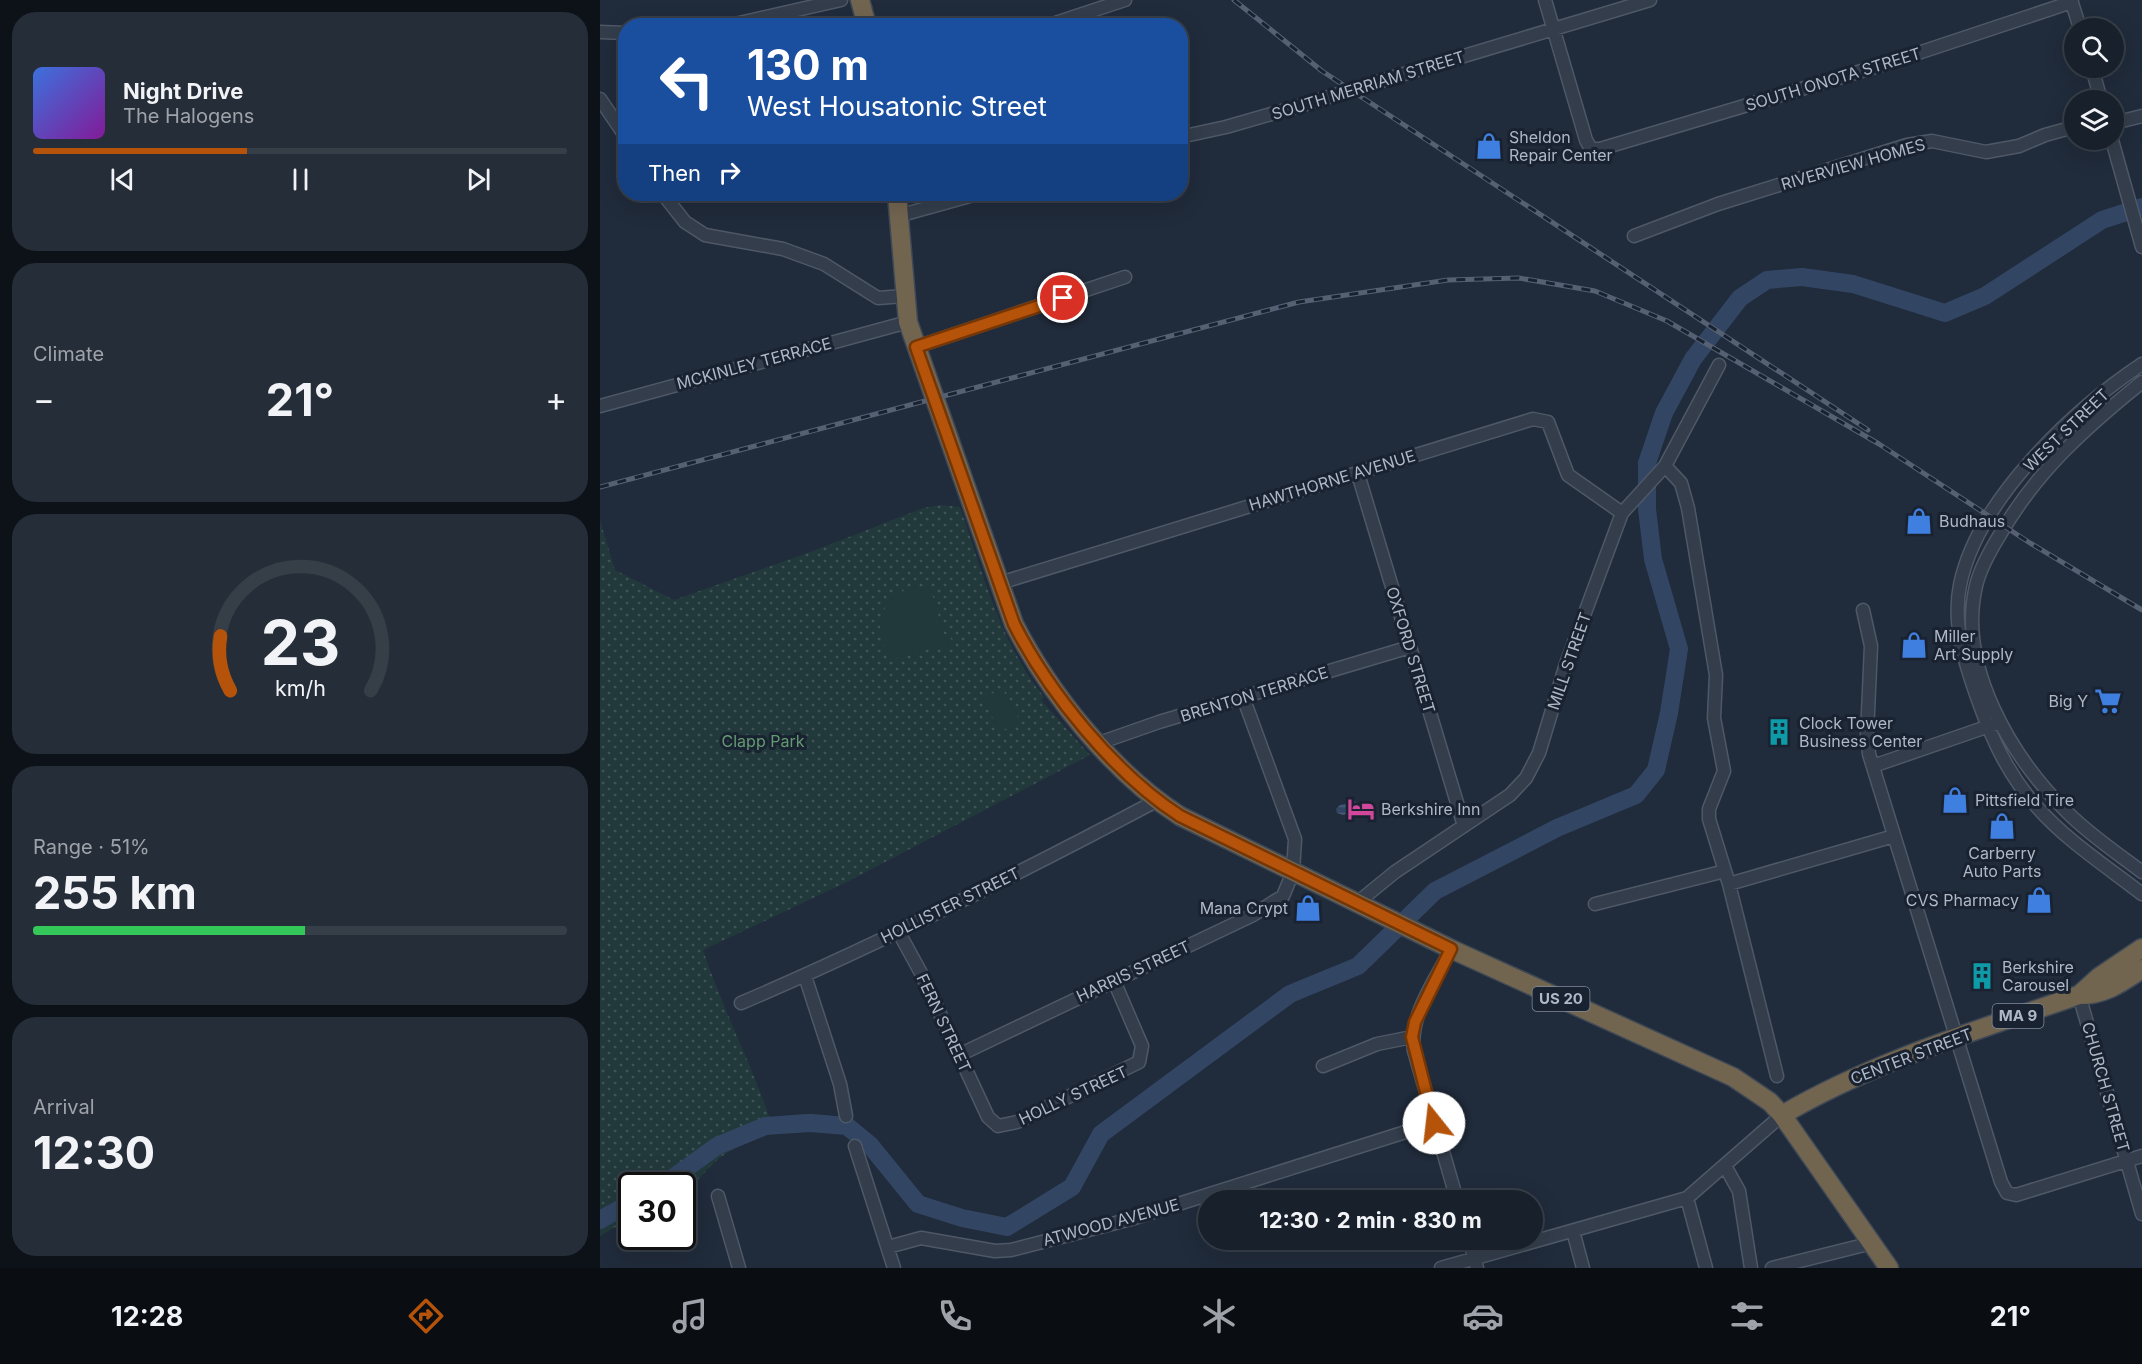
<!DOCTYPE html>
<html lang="en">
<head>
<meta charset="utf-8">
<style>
	:root { --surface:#18202c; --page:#252d38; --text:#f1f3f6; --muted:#9fa3a9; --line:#363e48; --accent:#b45309 }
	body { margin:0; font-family:Inter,sans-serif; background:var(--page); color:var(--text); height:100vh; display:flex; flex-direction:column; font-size:22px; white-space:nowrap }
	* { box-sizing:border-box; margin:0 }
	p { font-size:20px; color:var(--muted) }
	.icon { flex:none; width:33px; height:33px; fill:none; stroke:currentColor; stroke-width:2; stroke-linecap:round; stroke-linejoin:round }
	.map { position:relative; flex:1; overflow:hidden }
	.sheet { display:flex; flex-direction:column; gap:12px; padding:12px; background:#0d1218; width:600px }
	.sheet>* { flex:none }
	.hud { position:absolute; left:18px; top:18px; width:570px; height:183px; border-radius:24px; box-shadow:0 6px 24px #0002,0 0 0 2px var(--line); background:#1a4fa0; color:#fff; overflow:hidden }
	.fabs { position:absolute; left:1464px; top:18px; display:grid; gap:12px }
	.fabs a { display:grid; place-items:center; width:60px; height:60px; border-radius:50%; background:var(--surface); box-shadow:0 6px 24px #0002,0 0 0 2px var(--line); font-size:30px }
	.speed { position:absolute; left:18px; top:1172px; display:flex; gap:12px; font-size:30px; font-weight:700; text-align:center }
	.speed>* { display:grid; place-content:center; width:78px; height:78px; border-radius:50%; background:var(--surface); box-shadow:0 6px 24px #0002,0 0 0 2px var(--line); line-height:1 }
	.speed .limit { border:3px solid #111; border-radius:9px; background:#fff; color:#111 }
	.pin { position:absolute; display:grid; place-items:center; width:51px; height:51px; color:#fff; margin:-26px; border:3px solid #fff; border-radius:50%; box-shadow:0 2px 6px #0007 }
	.me { position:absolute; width:66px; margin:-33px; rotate:344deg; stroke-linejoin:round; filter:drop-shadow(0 0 4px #0008) }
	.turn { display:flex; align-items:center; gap:21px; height:126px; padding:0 30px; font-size:27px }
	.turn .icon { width:78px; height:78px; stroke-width:2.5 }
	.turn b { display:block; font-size:42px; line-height:51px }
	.then { display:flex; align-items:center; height:57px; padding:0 30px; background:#0003; gap:12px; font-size:22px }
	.big { font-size:45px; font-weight:700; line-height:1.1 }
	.sheet .card { flex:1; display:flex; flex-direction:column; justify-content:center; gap:9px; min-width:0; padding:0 21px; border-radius:24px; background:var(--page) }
	.sheet .dial { align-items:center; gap:0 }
	.dial svg { height:156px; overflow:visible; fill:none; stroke:var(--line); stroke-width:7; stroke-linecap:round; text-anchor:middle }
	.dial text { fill:var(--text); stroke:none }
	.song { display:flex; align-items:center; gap:18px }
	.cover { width:72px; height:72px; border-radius:9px; background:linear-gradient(135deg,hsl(220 70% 55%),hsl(290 70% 35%)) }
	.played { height:6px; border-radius:3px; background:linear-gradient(90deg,var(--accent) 40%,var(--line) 40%) }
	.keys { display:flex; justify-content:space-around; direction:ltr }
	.heat { display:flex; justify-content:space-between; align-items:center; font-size:33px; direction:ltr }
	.charge { height:9px; border-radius:4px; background:linear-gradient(90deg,#34c759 51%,var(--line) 0) }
	.trip { position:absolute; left:598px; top:1190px; width:345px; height:60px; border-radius:30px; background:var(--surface); box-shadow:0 6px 24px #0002,0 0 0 2px var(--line); font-weight:700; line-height:60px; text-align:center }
	.tabs { display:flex; height:96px; justify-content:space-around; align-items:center; background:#0a0d12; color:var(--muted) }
	.tabs .icon { width:42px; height:42px }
	.tabs .on { color:var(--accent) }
	.tabs b { font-size:27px; color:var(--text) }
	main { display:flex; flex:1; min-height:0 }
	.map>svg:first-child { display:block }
	.park { fill:url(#park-dots) }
	.pitch { fill:#22393c }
	.water { fill:url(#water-rules) }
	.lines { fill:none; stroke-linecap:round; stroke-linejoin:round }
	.river { stroke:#324664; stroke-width:18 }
	.minor-casing { stroke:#4e5866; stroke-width:15 }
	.highway-casing { stroke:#3e4856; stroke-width:21 }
	.minor { stroke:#333d4b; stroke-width:12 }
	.highway { stroke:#726550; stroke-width:18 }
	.rail-casing { stroke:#556173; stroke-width:5 }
	.rail { stroke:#192230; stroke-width:3; stroke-dasharray:9; stroke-linecap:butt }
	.minor-bridge-casing { stroke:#4e5866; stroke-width:15; stroke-linecap:butt }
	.minor-bridge { stroke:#333d4b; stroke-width:12 }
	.route-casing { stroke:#753606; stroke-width:15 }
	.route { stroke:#b45309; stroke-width:10 }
	.labels { text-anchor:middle; stroke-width:6; stroke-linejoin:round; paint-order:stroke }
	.shield { fill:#192230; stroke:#818b9a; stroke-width:1.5 }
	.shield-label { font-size:15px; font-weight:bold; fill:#aeb8c7 }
	.street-label { font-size:16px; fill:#aeb8c7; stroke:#192230 }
	.poi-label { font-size:16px; fill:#aeb8c7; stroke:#192230; text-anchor:start }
	.park-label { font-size:16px; fill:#649a71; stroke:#192230 }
</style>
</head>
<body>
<main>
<section class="sheet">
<div class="card">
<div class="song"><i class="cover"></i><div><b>Night Drive</b><p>The Halogens</p></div></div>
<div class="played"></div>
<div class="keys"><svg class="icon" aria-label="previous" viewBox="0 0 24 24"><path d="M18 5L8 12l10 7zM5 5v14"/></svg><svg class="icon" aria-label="pause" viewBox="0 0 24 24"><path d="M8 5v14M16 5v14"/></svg><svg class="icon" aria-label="next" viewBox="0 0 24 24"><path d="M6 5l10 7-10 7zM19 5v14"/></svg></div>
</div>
<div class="card"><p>Climate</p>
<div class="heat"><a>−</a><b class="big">21°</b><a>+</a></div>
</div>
<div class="card dial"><svg viewBox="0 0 100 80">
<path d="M14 69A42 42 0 1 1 86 69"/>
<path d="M14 69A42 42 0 0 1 9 41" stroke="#b45309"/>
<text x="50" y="56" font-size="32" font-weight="700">23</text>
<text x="50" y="72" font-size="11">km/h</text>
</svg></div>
<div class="card"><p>Range · 51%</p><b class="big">255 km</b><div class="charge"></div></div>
<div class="card"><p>Arrival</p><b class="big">12:30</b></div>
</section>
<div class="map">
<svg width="1542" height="1268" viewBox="0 0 1542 1268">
	<defs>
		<pattern id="park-dots" width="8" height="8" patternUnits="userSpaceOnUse" patternTransform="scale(1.5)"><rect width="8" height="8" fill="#22393c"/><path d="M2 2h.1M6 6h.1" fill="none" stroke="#405457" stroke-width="1.8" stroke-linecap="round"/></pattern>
		<pattern id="water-rules" width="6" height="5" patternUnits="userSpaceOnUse" patternTransform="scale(1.5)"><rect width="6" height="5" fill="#324664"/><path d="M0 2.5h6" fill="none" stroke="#4d5f79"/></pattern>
	</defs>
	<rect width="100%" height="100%" fill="#202b3b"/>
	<path class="park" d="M340 505 360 507C383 573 400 642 444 697L441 700 490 755 245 883 103 950C122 1007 150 1061 170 1119 192 1114 212 1111 235 1117L240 1133C209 1116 141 1140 116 1161 104 1172 94 1185 83 1195L82 1185H32L31 1218 0 1236V521L15 570 74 600 213 551 323 508Z"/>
	<path class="pitch" d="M316 587H330L344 634 349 635 352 641 347 647 340 644 294 659C268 634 280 593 316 587Z
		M402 688 420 721 400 732 383 699Z"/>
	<path class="water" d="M754 801 761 805 757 811 743 815 737 813 736 809 740 805Z"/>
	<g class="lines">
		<path class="river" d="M63 1185 117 1146 165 1126 210 1123 247 1126 270 1145 318 1204 362 1218 407 1227 472 1187 501 1134 690 994 758 966 835 891 957 828 1036 795 1056 770 1069 713 1079 649 1053 559 1047 509V463L1064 413 1093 359 1140 298 1167 280 1202 277 1253 284 1345 313 1385 296 1502 220 1542 207
			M0 1220 32 1202"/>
		<defs>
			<path id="minor" d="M945 0 986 140 991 149H1000L1285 64 1472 2
				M1471 0 1480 28
				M126 26 241 0
				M446 26 525 0
				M0 32 26 33
				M1492 68 1501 100
				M784 80 1050 0
				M0 99 26 137
				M1514 123 1542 116
				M580 137 626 127 706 104
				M1512 140 1542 247
				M63 194 85 222 105 235 183 249 224 264 278 298 304 296
				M298 216 377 194
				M1034 236 1118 204 1307 145 1332 141 1386 152 1419 146 1445 135 1474 127
				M316 347 525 277
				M1542 364C1473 410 1377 500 1360 585 1352 624 1365 664 1378 700 1392 740 1409 776 1437 807 1467 841 1506 866 1542 894
				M1542 382C1486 427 1437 471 1401 533 1391 549 1380 568 1376 586 1357 667 1412 758 1468 813 1490 835 1517 853 1542 872
				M0 406 308 322
				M1065 466 1081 483 1088 508 1116 675 1114 718 1124 771 1109 809V819L1129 884 1294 836
				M758 474 864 826
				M400 583C577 528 755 474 933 419L948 422 968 475 1022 513
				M1263 610 1271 646 1267 734 1269 754 1401 1182 1407 1193 1416 1195 1542 1156
				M499 743 559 722 810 647
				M1273 766 1395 724
				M1129 884 1177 1076
				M757 903 795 872 910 795 926 778 939 753 966 664 1022 513 1065 466 1119 365
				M995 904 1125 871
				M298 931 321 973 388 1117 398 1126 417 1122 539 1062 542 1046 514 981
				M851 949C835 981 809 1015 814 1051L857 1200
				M205 976 240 1084 246 1116
				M1479 995 1542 1214
				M141 1003C282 943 420 873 556 801
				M359 1055 653 915 683 896 693 872 695 839 643 697
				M723 1066 777 1044 812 1037
				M255 1146 294 1268
				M1125 1166 1139 1191 1151 1268
				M118 1196 139 1268
				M1087 1198 1106 1268
				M973 1231 983 1268
				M869 1239 877 1268
				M288 1247 321 1238 395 1251 411 1250 531 1219 834 1123
				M841 1268 1087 1198 1182 1115
				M1172 1268 1272 1243"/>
			<path id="highway" d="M260 0 267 26
				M297 194 308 322 414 624C450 694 513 773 580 816L851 949 1133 1077 1170 1102 1182 1115 1289 1268
				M1479 995 1499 977 1542 948
				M1182 1115C1274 1061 1378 1030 1479 995 1505 995 1521 983 1542 969"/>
		</defs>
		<use href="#minor" class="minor-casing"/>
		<use href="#highway" class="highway-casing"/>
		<use href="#minor" class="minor"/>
		<use href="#highway" class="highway"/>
		<defs>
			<path id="rail" d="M634 0 722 71 1268 430
				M0 487 699 302 848 280 919 278 995 291 1067 321 1279 444 1430 543 1542 610"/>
		</defs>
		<use href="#rail" class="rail-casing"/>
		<use href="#rail" class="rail"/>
		<defs>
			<path id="minor-bridge" d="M706 104 784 80"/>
		</defs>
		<use href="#minor-bridge" class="minor-bridge-casing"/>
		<use href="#minor-bridge" class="minor-bridge"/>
	</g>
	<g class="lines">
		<defs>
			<path id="route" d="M463 298 316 347 414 624C449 693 515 774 580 816L851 949 815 1022 812 1037 834 1123"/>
		</defs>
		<use href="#route" class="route-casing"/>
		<use href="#route" class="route"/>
	</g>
	<defs>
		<symbol id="shop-bare" viewBox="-9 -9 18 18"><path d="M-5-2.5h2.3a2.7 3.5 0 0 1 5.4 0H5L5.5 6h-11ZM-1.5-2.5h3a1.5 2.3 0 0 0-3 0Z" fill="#3f7fe0" stroke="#192230" stroke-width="2.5" paint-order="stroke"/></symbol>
		<symbol id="supermarket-bare" viewBox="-9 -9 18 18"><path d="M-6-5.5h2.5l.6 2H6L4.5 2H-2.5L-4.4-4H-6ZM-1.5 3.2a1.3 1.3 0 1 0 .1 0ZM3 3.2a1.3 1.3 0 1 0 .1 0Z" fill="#3f7fe0" stroke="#192230" stroke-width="2.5" paint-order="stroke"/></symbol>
		<symbol id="building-bare" viewBox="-9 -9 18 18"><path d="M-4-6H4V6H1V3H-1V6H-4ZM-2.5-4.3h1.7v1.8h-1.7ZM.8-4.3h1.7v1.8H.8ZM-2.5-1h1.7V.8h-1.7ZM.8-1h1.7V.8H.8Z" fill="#0f9aa8" stroke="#192230" stroke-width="2.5" paint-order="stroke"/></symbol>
		<symbol id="hotel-bare" viewBox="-9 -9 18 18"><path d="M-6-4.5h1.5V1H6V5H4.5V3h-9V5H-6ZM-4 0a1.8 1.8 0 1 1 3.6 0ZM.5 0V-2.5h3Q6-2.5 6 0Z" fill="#d1479c" stroke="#192230" stroke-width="2.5" paint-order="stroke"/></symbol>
	</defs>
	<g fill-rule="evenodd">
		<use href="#shop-bare" x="870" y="127" width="38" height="38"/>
		<use href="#shop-bare" x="1300" y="502" width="38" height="38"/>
		<use href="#shop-bare" x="1295" y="626" width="38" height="38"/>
		<use href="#supermarket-bare" x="1489" y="682" width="38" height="38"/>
		<use href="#building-bare" x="1160" y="713" width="38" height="38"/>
		<use href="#shop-bare" x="1336" y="781" width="38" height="38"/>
		<use href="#hotel-bare" x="742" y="790" width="38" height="38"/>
		<use href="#shop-bare" x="1383" y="807" width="38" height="38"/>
		<use href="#shop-bare" x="1420" y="881" width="38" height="38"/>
		<use href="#shop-bare" x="689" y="889" width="38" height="38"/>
		<use href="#building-bare" x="1363" y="957" width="38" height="38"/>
	</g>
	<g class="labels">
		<g class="shield">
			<rect x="932.5" y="987" width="57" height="24" rx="4.5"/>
			<rect x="1392.5" y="1004" width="51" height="24" rx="4.5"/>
		</g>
		<g class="shield-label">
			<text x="961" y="1004">US 20</text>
			<text x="1418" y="1021">MA 9</text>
		</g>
		<g class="street-label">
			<text transform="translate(1233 79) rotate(-17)" y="6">SOUTH ONOTA STREET</text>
			<text transform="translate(768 85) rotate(-17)" y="6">SOUTH MERRIAM STREET</text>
			<text transform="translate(1253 164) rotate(-16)" y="6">RIVERVIEW HOMES</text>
			<text transform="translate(154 363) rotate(-15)" y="6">MCKINLEY TERRACE</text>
			<text transform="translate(1466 430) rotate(-44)" y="6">WEST STREET</text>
			<text transform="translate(732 480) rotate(-17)" y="6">HAWTHORNE AVENUE</text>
			<text transform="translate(811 650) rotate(73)" y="6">OXFORD STREET</text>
			<text transform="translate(969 661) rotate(-71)" y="6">MILL STREET</text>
			<text transform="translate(654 694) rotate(-17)" y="6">BRENTON TERRACE</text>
			<text transform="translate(350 905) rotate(-26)" y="6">HOLLISTER STREET</text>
			<text transform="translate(533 971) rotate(-25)" y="6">HARRIS STREET</text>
			<text transform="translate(344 1023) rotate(65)" y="6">FERN STREET</text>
			<text transform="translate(1311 1056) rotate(-21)" y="6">CENTER STREET</text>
			<text transform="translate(1506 1087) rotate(74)" y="6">CHURCH STREET</text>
			<text transform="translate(473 1095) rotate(-25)" y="6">HOLLY STREET</text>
			<text transform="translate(511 1222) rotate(-15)" y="6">ATWOOD AVENUE</text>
		</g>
		<g class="poi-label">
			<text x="909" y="143">Sheldon<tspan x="909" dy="18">Repair Center</tspan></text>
			<text x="1339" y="527">Budhaus</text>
			<text x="1334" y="642">Miller<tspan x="1334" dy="18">Art Supply</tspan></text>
			<text x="1488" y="707" text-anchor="end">Big Y</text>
			<text x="1199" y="729">Clock Tower<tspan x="1199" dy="18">Business Center</tspan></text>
			<text x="1375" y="806">Pittsfield Tire</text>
			<text x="781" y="815">Berkshire Inn</text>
			<text x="1402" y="859" text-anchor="middle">Carberry<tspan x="1402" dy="18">Auto Parts</tspan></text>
			<text x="1419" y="906" text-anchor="end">CVS Pharmacy</text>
			<text x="688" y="914" text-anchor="end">Mana Crypt</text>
			<text x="1402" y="973">Berkshire<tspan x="1402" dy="18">Carousel</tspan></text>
		</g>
		<g class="park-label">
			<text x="163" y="747">Clapp Park</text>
		</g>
	</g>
</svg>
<div class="fabs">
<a><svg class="icon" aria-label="search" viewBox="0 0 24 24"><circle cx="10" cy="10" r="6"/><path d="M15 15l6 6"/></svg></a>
<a><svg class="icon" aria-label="layers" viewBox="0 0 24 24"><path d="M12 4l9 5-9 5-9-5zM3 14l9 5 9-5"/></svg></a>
</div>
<div class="speed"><div class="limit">30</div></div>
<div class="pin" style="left:463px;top:298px;background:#d93025"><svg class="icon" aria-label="arrive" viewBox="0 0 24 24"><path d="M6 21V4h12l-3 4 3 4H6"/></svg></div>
<svg class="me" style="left:834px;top:1123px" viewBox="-20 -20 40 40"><circle r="19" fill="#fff"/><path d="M0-13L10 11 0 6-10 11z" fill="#b45309"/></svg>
<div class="trip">12:30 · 2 min · 830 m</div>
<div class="hud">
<div class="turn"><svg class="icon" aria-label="left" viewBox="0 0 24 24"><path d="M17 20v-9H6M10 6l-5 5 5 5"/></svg><div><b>130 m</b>West Housatonic Street</div></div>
<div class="then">Then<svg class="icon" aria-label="right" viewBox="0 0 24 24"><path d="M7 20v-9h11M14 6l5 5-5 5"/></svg></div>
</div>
</div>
</main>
<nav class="tabs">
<b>12:28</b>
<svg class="icon on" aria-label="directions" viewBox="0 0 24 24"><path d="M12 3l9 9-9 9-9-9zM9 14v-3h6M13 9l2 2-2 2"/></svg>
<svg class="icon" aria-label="music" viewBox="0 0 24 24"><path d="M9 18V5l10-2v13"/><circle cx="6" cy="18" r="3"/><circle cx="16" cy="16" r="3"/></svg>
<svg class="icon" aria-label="phone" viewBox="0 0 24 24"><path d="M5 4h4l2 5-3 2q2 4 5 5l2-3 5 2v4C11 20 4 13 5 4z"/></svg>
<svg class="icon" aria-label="climate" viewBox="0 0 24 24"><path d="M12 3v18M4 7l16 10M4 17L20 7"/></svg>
<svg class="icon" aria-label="car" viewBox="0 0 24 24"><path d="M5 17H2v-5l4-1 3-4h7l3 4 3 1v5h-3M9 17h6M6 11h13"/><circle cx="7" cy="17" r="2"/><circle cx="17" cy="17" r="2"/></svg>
<svg class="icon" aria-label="filters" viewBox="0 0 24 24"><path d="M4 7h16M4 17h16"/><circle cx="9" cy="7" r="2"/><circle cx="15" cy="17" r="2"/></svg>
<b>21°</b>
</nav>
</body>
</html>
